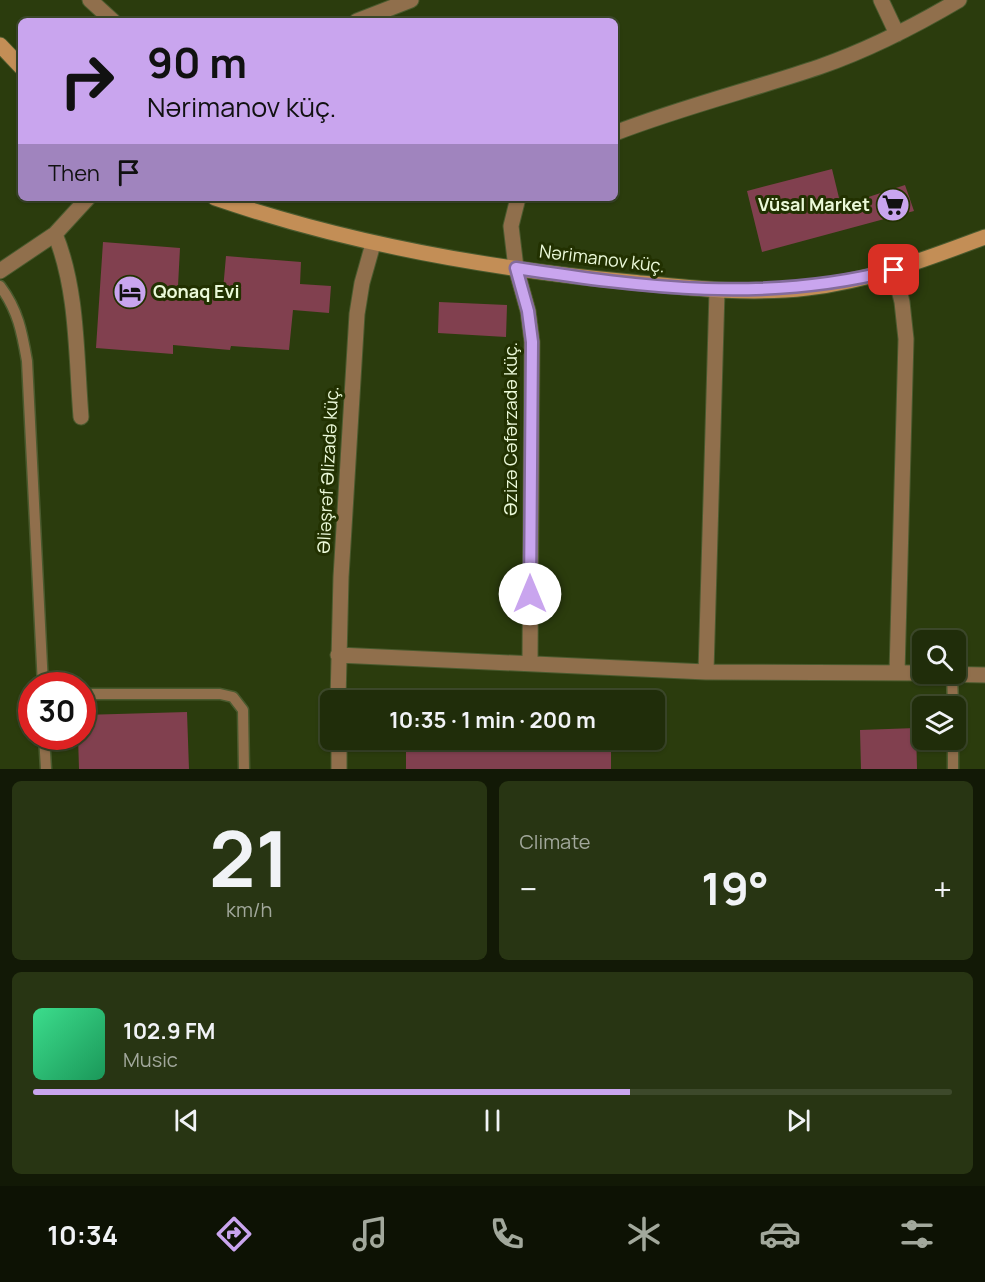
<!DOCTYPE html>
<html lang="en">
<head>
<meta charset="utf-8">
<style>
	:root { --surface:#202d0a; --page:#283513; --text:#f1f3f6; --muted:#a2a89c; --line:#3d492b; --accent:#c9a5ee }
	body { margin:0; font-family:Manrope,sans-serif; background:var(--page); color:var(--text); height:100vh; display:flex; flex-direction:column; font-size:22px; white-space:nowrap }
	* { box-sizing:border-box; margin:0 }
	p { font-size:20px; color:var(--muted) }
	.icon { flex:none; width:33px; height:33px; fill:none; stroke:currentColor; stroke-width:2; stroke-linecap:round; stroke-linejoin:round }
	.map { position:relative; height:769px; overflow:hidden }
	.side { display:flex; flex-direction:column; gap:12px; padding:12px; background:#121906; flex:1 }
	.side>* { flex:none }
	.top-card { position:absolute; left:18px; top:18px; width:600px; height:183px; border-radius:9px; box-shadow:0 2px 4px #0004,0 0 0 2px var(--line); background:#c9a5ee; color:#111; overflow:hidden }
	.fabs { position:absolute; left:912px; top:630px; display:grid; gap:12px }
	.fabs a { display:grid; place-items:center; width:54px; height:54px; border-radius:9px; background:var(--surface); box-shadow:0 2px 4px #0004,0 0 0 2px var(--line); font-size:30px }
	.speed { position:absolute; left:18px; top:672px; display:flex; gap:12px; font-size:30px; font-weight:700; text-align:center }
	.speed>* { display:grid; place-content:center; width:78px; height:78px; border-radius:50%; background:var(--surface); box-shadow:0 2px 4px #0004,0 0 0 2px var(--line); line-height:1 }
	.speed .limit { border:9px solid #d22; background:#fff; color:#111 }
	.pin { position:absolute; display:grid; place-items:center; width:51px; height:51px; color:#fff; margin:-26px; border-radius:12px; box-shadow:0 3px 9px #0006 }
	.me { position:absolute; width:66px; margin:-33px; rotate:0deg; stroke-linejoin:round; filter:drop-shadow(0 0 4px #0008) }
	.turn { display:flex; align-items:center; gap:21px; height:126px; padding:0 30px; font-size:27px }
	.turn .icon { width:78px; height:78px; stroke-width:2.5 }
	.turn b { display:block; font-size:42px; line-height:51px }
	.then { display:flex; align-items:center; height:57px; padding:0 30px; background:#0003; gap:12px; font-size:22px }
	.big { font-size:45px; font-weight:700; line-height:1.1 }
	.side .tile { flex:1; display:flex; flex-direction:column; justify-content:center; gap:9px; min-width:0; padding:0 21px; border-radius:9px; background:var(--page) }
	.side .dial { align-items:center; gap:0 }
	.dial b { font-size:78px; line-height:1 }
	.song { display:flex; align-items:center; gap:18px }
	.cover { width:72px; height:72px; border-radius:9px; background:linear-gradient(135deg,hsl(150 70% 55%),hsl(150 70% 35%)) }
	.played { height:6px; border-radius:3px; background:linear-gradient(90deg,var(--accent) 65%,var(--line) 65%) }
	.keys { display:flex; justify-content:space-around; direction:ltr }
	.heat { display:flex; justify-content:space-between; align-items:center; font-size:33px; direction:ltr }
	.side .tiles { flex:1; display:grid; gap:12px; grid-template-columns:1fr 1fr }
	.tile:last-child { grid-column:span 2 }
	.trip { position:absolute; left:320px; top:690px; width:345px; height:60px; border-radius:9px; background:var(--surface); box-shadow:0 2px 4px #0004,0 0 0 2px var(--line); font-weight:700; line-height:60px; text-align:center }
	.menu { display:flex; height:96px; justify-content:space-around; align-items:center; background:#0d1204; color:var(--muted) }
	.menu .icon { width:42px; height:42px }
	.menu .on { color:var(--accent) }
	.menu b { font-size:27px; color:var(--text) }
	.map>svg:first-child { display:block }
	.building { fill:#81404f }
	.lines { fill:none; stroke-linecap:round; stroke-linejoin:round }
	.service-casing { stroke:#4a5a2e; stroke-width:13 }
	.minor-casing { stroke:#4a5a2e; stroke-width:17 }
	.secondary-casing { stroke:#4a5a2e; stroke-width:17 }
	.service { stroke:#906f4c; stroke-width:10 }
	.minor { stroke:#906f4c; stroke-width:15 }
	.secondary { stroke:#c38e56; stroke-width:15 }
	.route-casing { stroke:#836b9b; stroke-width:15 }
	.route { stroke:#c9a5ee; stroke-width:10 }
	.labels { text-anchor:middle; stroke-width:6; stroke-linejoin:round; paint-order:stroke }
	.poi-label { font-size:18px; font-weight:bold; fill:#ebf9d9; stroke:#223101; text-anchor:end }
	.street-label { font-size:18px; fill:#ebf9d9; stroke:#223101 }
</style>
</head>
<body>
<div class="map">
<svg width="985" height="769" viewBox="0 0 985 769">
	<rect width="100%" height="100%" fill="#2b3c0d"/>
	<path class="building" d="M832 169 841 206 905 185 914 211 762 252 747 191Z
		M103 242 180 248 178 286 223 290 226 256 301 262 300 284 331 286 329 313 293 310 289 350 231 346 230 350 173 345V354L96 348Z
		M439 302 507 305 506 337 438 333Z
		M187 712 189 769H79L78 736H82V715Z
		M916 728 917 769H861L860 730Z
		M406 740H611V769H406Z"/>
	<g class="lines">
		<defs>
			<path id="service" d="M0 286C18 310 22 332 27 361L43 686
				M952 674 953 706
				M82 694H220L233 697 243 710 244 769
				M44 736 46 769
				M953 740V769"/>
			<path id="minor" d="M90 0 113 21
				M881 0 897 34
				M357 21 411 0
				M615 133C682 107 751 90 819 67 868 50 915 26 959 0
				M518 198 511 226 516 268 528 311 532 342 530 662
				M55 234C78 290 76 357 81 417
				M894 270 902 302 906 339 897 673
				M0 271 55 234 88 198
				M338 655 706 672 922 673
				M706 672 717 291
				M936 674 985 675
				M338 700 341 577 357 314 362 283 373 244
				M339 740V769"/>
			<path id="secondary" d="M0 45 21 67
				M215 198C349 244 490 269 631 282 690 288 748 295 807 288 869 281 926 259 985 237"/>
		</defs>
		<use href="#service" class="service-casing"/>
		<use href="#minor" class="minor-casing"/>
		<use href="#secondary" class="secondary-casing"/>
		<use href="#service" class="service"/>
		<use href="#minor" class="minor"/>
		<use href="#secondary" class="secondary"/>
	</g>
	<g class="lines">
		<defs>
			<path id="route" d="M530 594 532 342 528 311 516 268C646 288 765 303 894 270"/>
		</defs>
		<use href="#route" class="route-casing"/>
		<use href="#route" class="route"/>
	</g>
	<defs>
		<symbol id="supermarket-disc" viewBox="-11 -11 22 22"><circle r="9.5" fill="#c9a5ee" stroke="#223101"/><path d="M-6-5.5h2.5l.6 2H6L4.5 2H-2.5L-4.4-4H-6ZM-1.5 3.2a1.3 1.3 0 1 0 .1 0ZM3 3.2a1.3 1.3 0 1 0 .1 0Z" fill="#111"/></symbol>
		<symbol id="hotel-disc" viewBox="-11 -11 22 22"><circle r="9.5" fill="#c9a5ee" stroke="#223101"/><path d="M-6-4.5h1.5V1H6V5H4.5V3h-9V5H-6ZM-4 0a1.8 1.8 0 1 1 3.6 0ZM.5 0V-2.5h3Q6-2.5 6 0Z" fill="#111"/></symbol>
	</defs>
	<g fill-rule="evenodd">
		<use href="#supermarket-disc" x="874" y="186" width="38" height="38"/>
		<use href="#hotel-disc" x="111" y="273" width="38" height="38"/>
	</g>
	<g class="labels">
		<g class="poi-label">
			<text x="870" y="211">Vüsal Market</text>
			<text x="153" y="298" text-anchor="start">Qonaq Evi</text>
		</g>
		<g class="street-label">
			<text transform="translate(602 259) rotate(7)" y="6">Nərimanov küç.</text>
			<text transform="translate(511 429) rotate(-90)" y="6">Əzizə Cəfərzadə küç.</text>
			<text transform="translate(328 470) rotate(-87)" y="6">Əliəşrəf Əlizadə küç.</text>
		</g>
	</g>
</svg>
<div class="fabs">
<a><svg class="icon" aria-label="search" viewBox="0 0 24 24"><circle cx="10" cy="10" r="6"/><path d="M15 15l6 6"/></svg></a>
<a><svg class="icon" aria-label="layers" viewBox="0 0 24 24"><path d="M12 4l9 5-9 5-9-5zM3 14l9 5 9-5"/></svg></a>
</div>
<div class="speed"><div class="limit">30</div></div>
<div class="pin" style="left:894px;top:270px;background:#d93025"><svg class="icon" aria-label="arrive" viewBox="0 0 24 24"><path d="M6 21V4h12l-3 4 3 4H6"/></svg></div>
<svg class="me" style="left:530px;top:594px" viewBox="-20 -20 40 40"><circle r="19" fill="#fff"/><path d="M0-13L10 11 0 6-10 11z" fill="#c9a5ee"/></svg>
<div class="trip">10:35 · 1 min · 200 m</div>
<div class="top-card">
<div class="turn"><svg class="icon" aria-label="right" viewBox="0 0 24 24"><path d="M7 20v-9h11M14 6l5 5-5 5"/></svg><div><b>90 m</b>Nərimanov küç.</div></div>
<div class="then">Then<svg class="icon" aria-label="arrive" viewBox="0 0 24 24"><path d="M6 21V4h12l-3 4 3 4H6"/></svg></div>
</div>
</div>
<section class="side">
<div class="tiles">
<div class="tile dial"><b>21</b><p>km/h</p></div>
<div class="tile"><p>Climate</p>
<div class="heat"><a>−</a><b class="big">19°</b><a>+</a></div>
</div>
<div class="tile">
<div class="song"><i class="cover"></i><div><b>102.9 FM</b><p>Music</p></div></div>
<div class="played"></div>
<div class="keys"><svg class="icon" aria-label="previous" viewBox="0 0 24 24"><path d="M18 5L8 12l10 7zM5 5v14"/></svg><svg class="icon" aria-label="pause" viewBox="0 0 24 24"><path d="M8 5v14M16 5v14"/></svg><svg class="icon" aria-label="next" viewBox="0 0 24 24"><path d="M6 5l10 7-10 7zM19 5v14"/></svg></div>
</div>
</div>
</section>
<nav class="menu">
<b>10:34</b>
<svg class="icon on" aria-label="directions" viewBox="0 0 24 24"><path d="M12 3l9 9-9 9-9-9zM9 14v-3h6M13 9l2 2-2 2"/></svg>
<svg class="icon" aria-label="music" viewBox="0 0 24 24"><path d="M9 18V5l10-2v13"/><circle cx="6" cy="18" r="3"/><circle cx="16" cy="16" r="3"/></svg>
<svg class="icon" aria-label="phone" viewBox="0 0 24 24"><path d="M5 4h4l2 5-3 2q2 4 5 5l2-3 5 2v4C11 20 4 13 5 4z"/></svg>
<svg class="icon" aria-label="climate" viewBox="0 0 24 24"><path d="M12 3v18M4 7l16 10M4 17L20 7"/></svg>
<svg class="icon" aria-label="car" viewBox="0 0 24 24"><path d="M5 17H2v-5l4-1 3-4h7l3 4 3 1v5h-3M9 17h6M6 11h13"/><circle cx="7" cy="17" r="2"/><circle cx="17" cy="17" r="2"/></svg>
<svg class="icon" aria-label="filters" viewBox="0 0 24 24"><path d="M4 7h16M4 17h16"/><circle cx="9" cy="7" r="2"/><circle cx="15" cy="17" r="2"/></svg>
</nav>
</body>
</html>
